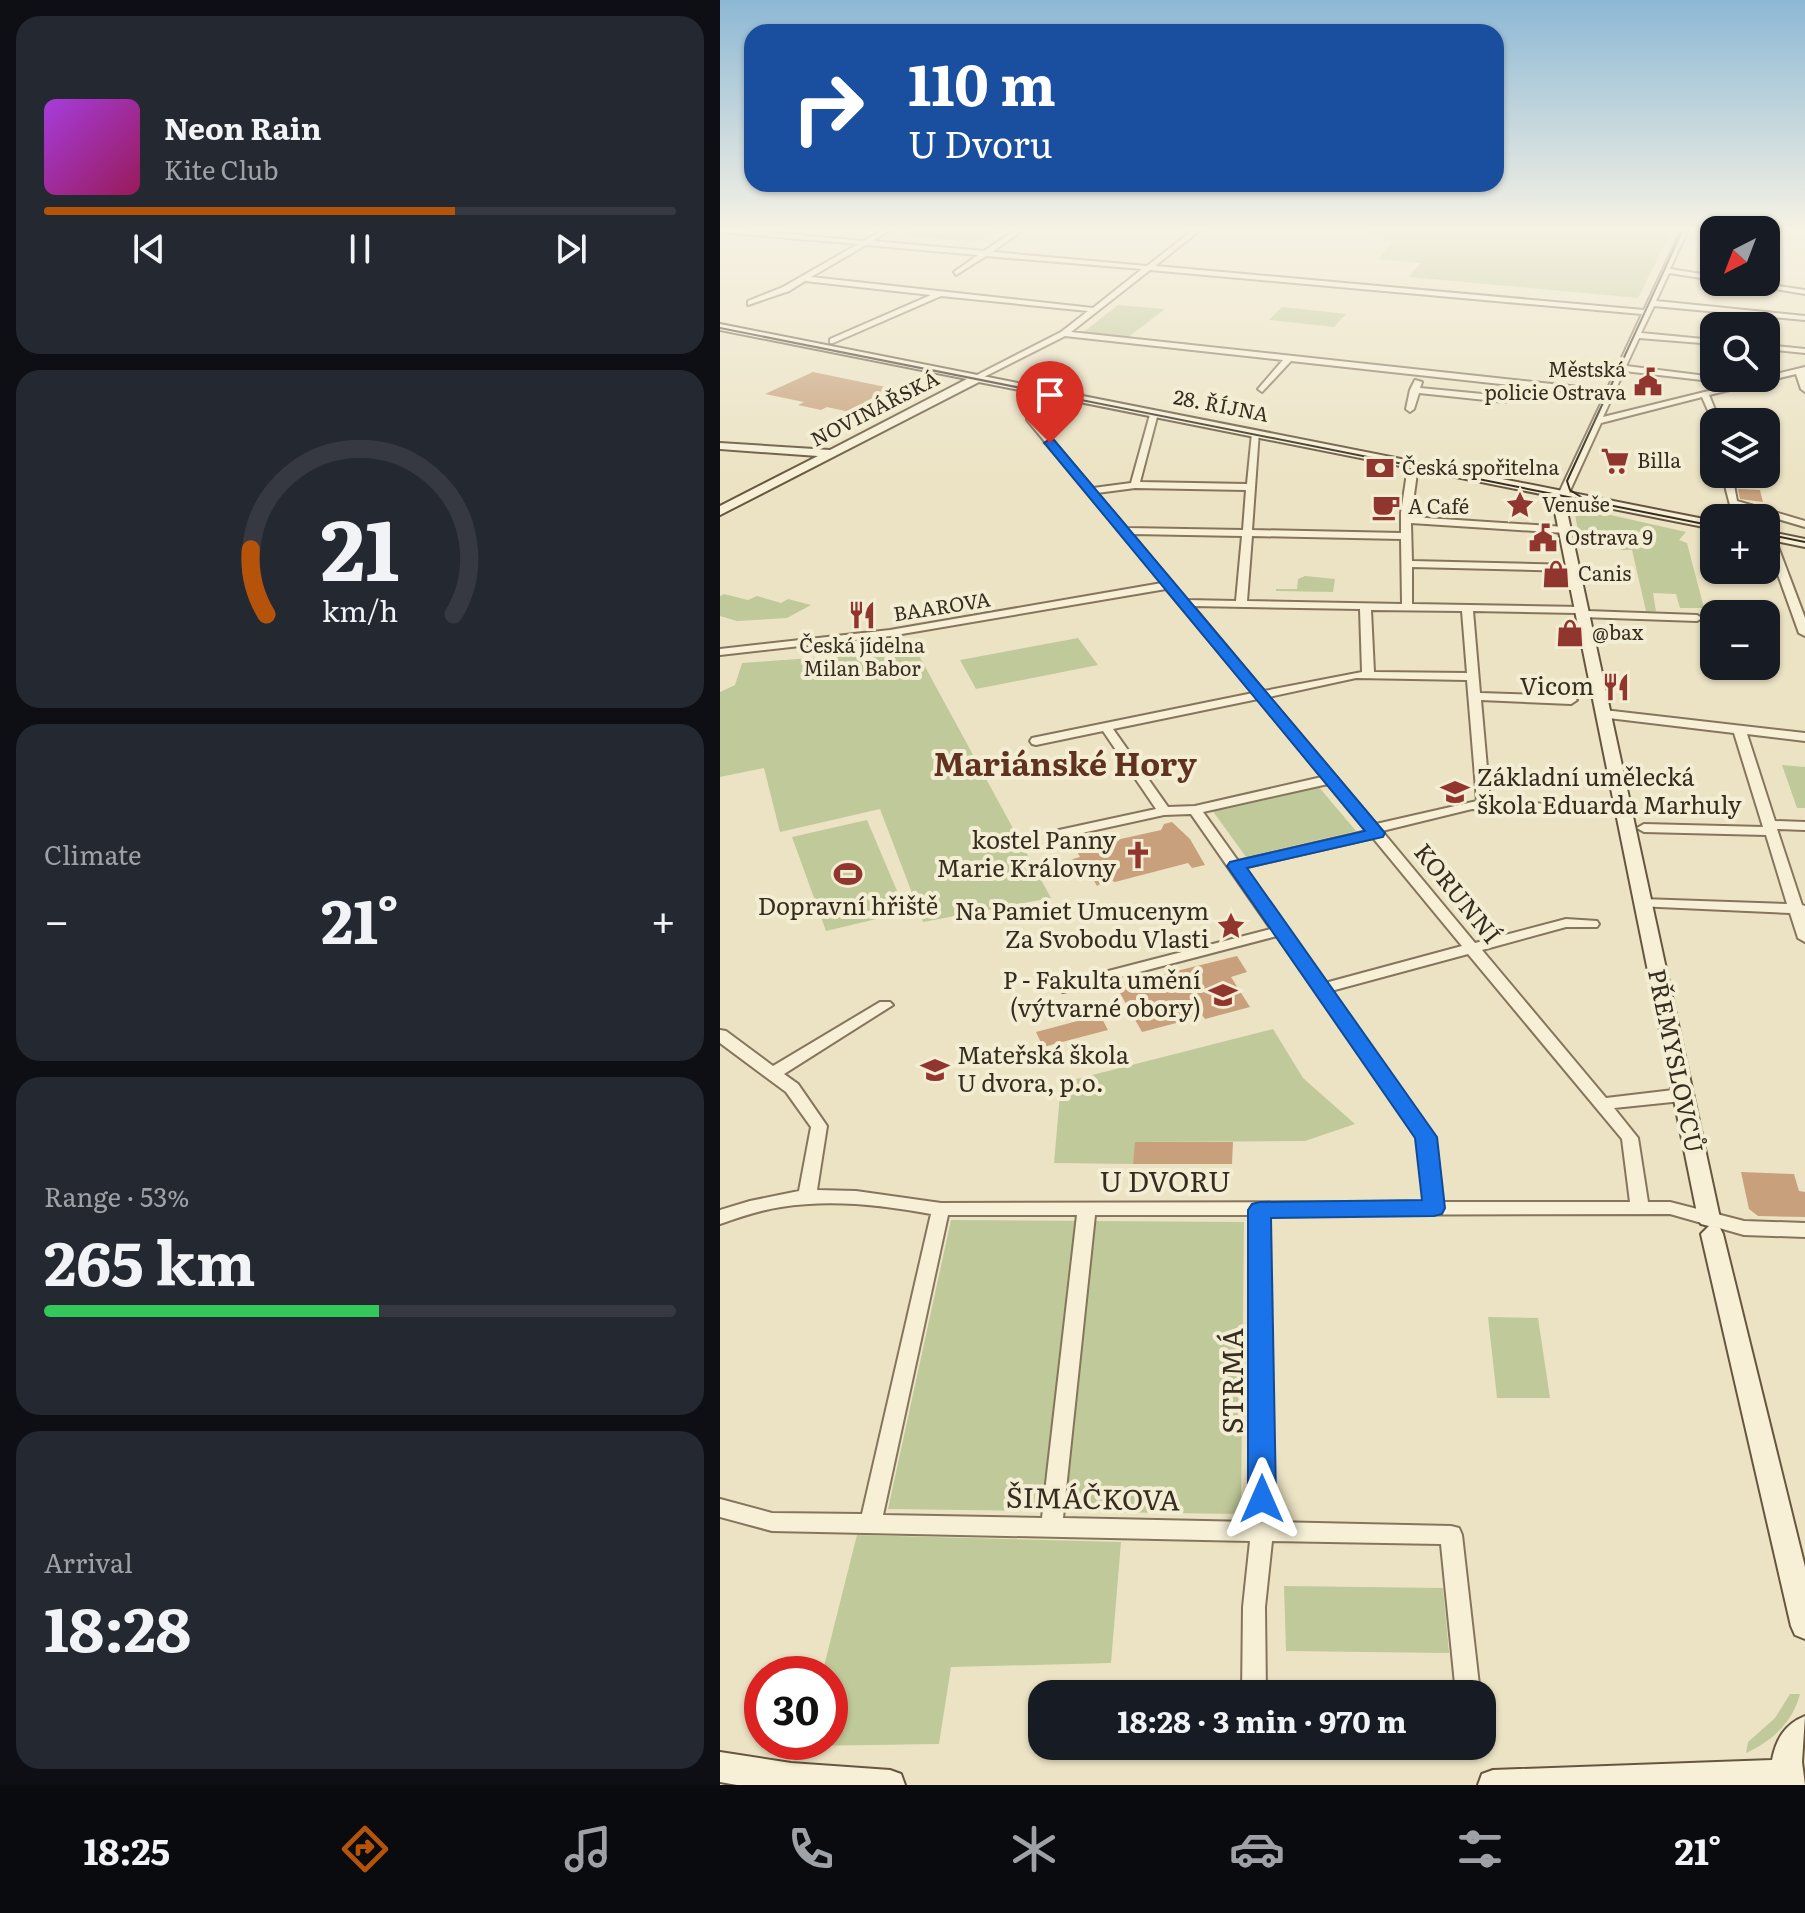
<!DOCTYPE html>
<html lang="en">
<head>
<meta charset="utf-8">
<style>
	:root { --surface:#171b24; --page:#242831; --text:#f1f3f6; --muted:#9ea1a6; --line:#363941; --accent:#b45309 }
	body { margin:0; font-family:Literata,serif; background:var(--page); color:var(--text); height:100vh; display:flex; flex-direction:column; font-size:30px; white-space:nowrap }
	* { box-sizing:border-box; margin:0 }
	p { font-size:26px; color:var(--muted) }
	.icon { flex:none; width:44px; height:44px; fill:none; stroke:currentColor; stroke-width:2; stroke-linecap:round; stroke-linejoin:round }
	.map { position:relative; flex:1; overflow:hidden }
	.panel { display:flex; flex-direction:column; gap:16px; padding:16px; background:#0d0f14; width:720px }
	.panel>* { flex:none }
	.hud { position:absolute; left:24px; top:24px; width:760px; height:168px; border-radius:24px; box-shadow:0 2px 6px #0004; background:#1a4fa0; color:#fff; overflow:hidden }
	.needle { width:52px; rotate:222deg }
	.fabs { position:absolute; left:980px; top:216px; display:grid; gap:16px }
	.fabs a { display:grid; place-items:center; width:80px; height:80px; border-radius:16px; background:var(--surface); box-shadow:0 2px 6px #0004; font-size:40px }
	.speed { position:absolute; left:24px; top:1656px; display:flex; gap:16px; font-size:40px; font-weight:700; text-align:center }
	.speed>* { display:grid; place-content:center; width:104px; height:104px; border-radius:50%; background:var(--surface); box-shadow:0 2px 6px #0004; line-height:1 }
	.speed .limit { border:12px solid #d22; background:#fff; color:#111 }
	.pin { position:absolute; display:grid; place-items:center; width:68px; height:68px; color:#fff; margin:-82px -34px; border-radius:50% 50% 50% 0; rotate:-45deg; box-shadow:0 0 8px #0007 }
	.pin .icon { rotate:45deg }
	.me { position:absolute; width:88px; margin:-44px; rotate:0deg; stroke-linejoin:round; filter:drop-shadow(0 0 6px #0008) }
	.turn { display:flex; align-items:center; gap:28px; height:168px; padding:0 32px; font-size:36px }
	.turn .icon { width:104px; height:104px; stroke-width:2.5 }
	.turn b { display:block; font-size:56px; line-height:68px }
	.big { font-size:60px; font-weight:700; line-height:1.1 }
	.panel .tile { flex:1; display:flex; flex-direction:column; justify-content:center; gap:12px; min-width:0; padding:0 28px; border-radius:24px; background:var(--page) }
	.panel .dial { align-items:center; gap:0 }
	.dial svg { height:208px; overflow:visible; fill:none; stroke:var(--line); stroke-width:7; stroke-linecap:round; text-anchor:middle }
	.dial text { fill:var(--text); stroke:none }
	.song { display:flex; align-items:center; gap:24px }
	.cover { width:96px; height:96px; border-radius:12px; background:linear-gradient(135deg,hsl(280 70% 55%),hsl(330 70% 35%)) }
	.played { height:8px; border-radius:4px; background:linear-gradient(90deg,var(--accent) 65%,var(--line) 65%) }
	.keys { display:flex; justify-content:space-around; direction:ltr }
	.heat { display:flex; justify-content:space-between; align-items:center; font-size:44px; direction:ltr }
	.charge { height:12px; border-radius:6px; background:linear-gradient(90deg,#34c759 53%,var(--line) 0) }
	.trip { position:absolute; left:308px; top:1680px; width:468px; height:80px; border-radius:24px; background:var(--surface); box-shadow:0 2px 6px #0004; font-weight:700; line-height:80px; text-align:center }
	.dock { display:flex; height:128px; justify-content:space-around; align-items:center; background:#090b0e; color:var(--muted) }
	.dock .icon { width:56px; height:56px }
	.dock .active { color:var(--accent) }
	.dock b { font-size:36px; color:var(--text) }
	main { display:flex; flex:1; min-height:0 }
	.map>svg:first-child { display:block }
	.green { fill:#c0c999 }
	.building { fill:#c8a17c }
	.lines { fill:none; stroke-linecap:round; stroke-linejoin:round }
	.street-casing { stroke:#85755c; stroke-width:4 }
	.secondary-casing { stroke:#67563f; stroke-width:4 }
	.street { fill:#f7f0d7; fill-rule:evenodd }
	.secondary { fill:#f7f0d7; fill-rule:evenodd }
	.tram { stroke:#362c1f; stroke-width:2 }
	.route { fill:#1a73e8; stroke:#114b97; stroke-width:2 }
	.labels { text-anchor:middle; stroke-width:8; stroke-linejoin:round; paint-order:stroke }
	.far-poi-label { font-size:20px; fill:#362c1f; stroke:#f3edd3; text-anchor:start }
	.far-street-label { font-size:20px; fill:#362c1f; stroke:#f3edd3 }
	.poi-label { font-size:24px; fill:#362c1f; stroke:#f3edd3; text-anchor:end }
	.street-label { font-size:24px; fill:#362c1f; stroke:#f3edd3 }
	.near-street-label { font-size:28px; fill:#362c1f; stroke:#f3edd3 }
	.district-label { font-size:32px; font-weight:bold; fill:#603320; stroke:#f3edd3 }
</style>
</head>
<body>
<main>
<section class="panel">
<div class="tile">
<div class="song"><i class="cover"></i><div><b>Neon Rain</b><p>Kite Club</p></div></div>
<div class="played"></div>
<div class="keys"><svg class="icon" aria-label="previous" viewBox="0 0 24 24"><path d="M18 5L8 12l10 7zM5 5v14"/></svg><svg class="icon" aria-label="pause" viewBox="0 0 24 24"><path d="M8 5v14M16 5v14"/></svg><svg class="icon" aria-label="next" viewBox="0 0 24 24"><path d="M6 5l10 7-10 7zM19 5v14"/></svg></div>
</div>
<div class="tile dial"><svg viewBox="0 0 100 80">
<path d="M14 69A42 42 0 1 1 86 69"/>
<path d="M14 69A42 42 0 0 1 8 44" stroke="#b45309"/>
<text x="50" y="56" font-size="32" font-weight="700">21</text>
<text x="50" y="72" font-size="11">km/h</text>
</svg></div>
<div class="tile"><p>Climate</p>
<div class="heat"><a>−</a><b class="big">21°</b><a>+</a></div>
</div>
<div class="tile"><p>Range · 53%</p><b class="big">265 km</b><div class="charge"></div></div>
<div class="tile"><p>Arrival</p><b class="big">18:28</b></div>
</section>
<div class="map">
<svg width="1085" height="1785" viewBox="0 0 1085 1785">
	<rect width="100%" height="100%" fill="#ece3c4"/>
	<path class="green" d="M199 227H279L255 242 184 236Z
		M620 227H953L918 298 689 277 700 263 658 259 673 242 644 229Z
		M398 305 445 309 407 338 362 333Z
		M562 307 626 314 614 327 549 320Z
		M864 509 966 532 959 540 967 543 984 608H960L956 594 933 593 936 611H926L912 550H901L899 544 860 543 855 514Z
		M585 576 615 579 613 592 556 591V589H577L578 579Z
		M4 594 28 600 37 596 61 603 68 599 91 605 67 618 17 621 0 616V596Z
		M358 638 378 665 256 689 240 660Z
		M191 641 331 898 203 922 160 809 60 832 44 768 0 777V692L15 685 22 663 108 657Z
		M1062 765 1085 767V808H1077Z
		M598 786 636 831 526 857 492 810Z
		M147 820 186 912 106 931 72 837Z
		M553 1029 583 1078 635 1124 585 1141 416 1142 413 1164 334 1163 341 1083Z
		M231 1220 524 1222 521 1514 168 1509Z
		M768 1317 818 1318 830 1398H777Z
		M137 1535 401 1542 391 1663 231 1667 219 1744 85 1746 86 1742H110V1674H102Z
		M564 1586 723 1588 729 1653 566 1651Z
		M1070 1694H1080C1073 1722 1052 1741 1026 1753L1028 1742 1055 1718Z"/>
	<path class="building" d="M93 372 151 384 194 393 148 416 107 407 101 410 78 405 84 402 45 394Z
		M1018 489 1040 490 1043 502 1020 499Z
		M452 822 470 839 485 865 472 868 468 863 395 882 388 879 377 886 372 877 359 876 346 871 353 859 360 857 353 844 379 850 378 844 441 830 444 824Z
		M517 956 527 972 511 977 530 1007 485 1019 483 1016 422 1032 396 986Z
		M380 1015 388 1030 323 1047 316 1032Z
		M415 1142H513L512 1164H413Z
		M1021 1172 1074 1174 1079 1191 1085 1192V1217L1038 1216 1029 1209Z"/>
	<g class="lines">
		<defs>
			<path id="street" d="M168 227H175L152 241 264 251 300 227H307L272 252 427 266 477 227H484L435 266 924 310 963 227H969L950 269 994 276V280L949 273 936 301 1085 316V320L934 306 921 333 994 340V344L919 338 906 366 1027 381 1085 367V392L1081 389 1076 374 989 395 1000 422H994V424L982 397 881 423 848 495 843 498 838 495 885 395 798 386 788 401 785 402 699 393 694 409 690 412 686 409 690 390 695 380 702 382 700 388 783 396 790 385 571 361 542 392 538 389 563 360 345 336 258 380H255V376L341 332 368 311 221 296 113 343H110V339L211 295 85 281 69 291 28 305V301L63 287 138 244 0 232V228L144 241ZM146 245 258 255 234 272 236 275 266 256 422 269 373 308 91 277ZM430 270 922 314 887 390 351 332ZM904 371 1017 384 883 417Z
				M1014 282H1032L1085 290V294Z
				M1046 345 1085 349V353L1046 349Z
				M306 398 313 400 314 418 373 488 411 483 431 411 438 413 420 482 527 484 532 433 539 431 532 530 681 533V513L687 473 692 470 697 473 691 517 845 527 850 530 845 533 691 523 692 561 853 565 858 568 853 571 692 567V604L862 607 866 608 867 611 977 615 982 618 977 621 862 617 857 613 753 611 760 693 851 696 857 700 851 704 761 700 770 802 904 806 911 810 904 814 752 809 662 831 755 943 846 919 877 921 879 924 877 927H846L762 950 886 1098 962 1089 968 1091 970 1095 968 1099 962 1101 894 1108 918 1138 928 1202H950L1024 1221 1085 1223V1237L1024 1235 950 1214 549 1215 552 1522 731 1526 739 1528 742 1535 760 1694H736L721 1544 552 1541 545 1607 546 1694H522L523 1607 530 1541 52 1531 0 1517V1499L52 1513 142 1514 211 1214C161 1205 111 1199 61 1207 40 1210 20 1217 0 1224V1210L30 1201 79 1191 91 1127 66 1092 0 1043V1030L6 1031 53 1066 160 1002H170L173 1005 64 1074 78 1084 107 1126 97 1190 136 1191 221 1203 705 1202 698 1138 557 936 343 992 335 987 338 984 551 929 471 814 444 815 339 838 332 834 339 830 436 809 383 731 316 745 312 744 310 741 312 738 533 693 446 589 170 636 0 655V649L170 630 442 583 307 420ZM415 488 526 490 523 530 407 528 377 493ZM412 534 522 536 516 601 467 600ZM532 536 681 539 682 604 527 601ZM473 606 640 609 642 672 544 691ZM651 610 742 611 747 673 654 672ZM636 678 747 680 757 801 656 824 549 697ZM538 699 602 777 475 806 448 807 393 729ZM608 784 647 831 518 861 483 812ZM653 838 742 946 605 983 523 868ZM748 954 902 1139 910 1202H722L714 1137 611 991ZM228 1215H357L322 1518 163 1515ZM375 1215H531V1522L343 1518Z
				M1002 474H1012L1017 501 1085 521V527L1010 505Z
				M1046 534 1054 536 1085 618V636L1079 633 1046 541Z
				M884 710 1085 733V741L1027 734 1055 821 1085 822V830L1057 829 1082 905 1085 906V942L1078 938 1070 913 917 906 915 903 922 899 1067 904 1046 835 924 832 917 828 924 824 1043 827 1014 733 880 717 878 714Z"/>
			<path id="secondary" d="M0 324 994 521V529L848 500 846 507 1000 1218 992 1225 1000 1228 1003 1234 1085 1567V1639L1075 1635 1071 1626 981 1234 989 1226 981 1224 978 1218 834 507 836 497 259 382 0 515V506L98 456 0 449V443L110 450 247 379 0 330Z
				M1046 531 1085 539V547L1046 539Z
				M1085 1716 1082 1762 1085 1785H758L762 1774 773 1770 1052 1760C1056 1739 1065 1724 1085 1716Z
				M0 1752 71 1763 170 1770 181 1774 185 1785H17L0 1782Z"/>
		</defs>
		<use href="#street" class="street-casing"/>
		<use href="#secondary" class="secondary-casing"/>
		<use href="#street" class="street"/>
		<use href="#secondary" class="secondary"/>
		<path class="tram" d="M0 328 994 526
			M861 497 850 490 847 481 964 227
			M1046 534 1085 542"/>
	</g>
	<linearGradient id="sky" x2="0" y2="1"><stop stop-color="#8db8d5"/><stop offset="0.48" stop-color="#f6f2e4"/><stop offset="1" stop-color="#f6f2e4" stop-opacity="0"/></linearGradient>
	<rect width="1085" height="477" fill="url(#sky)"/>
	<path class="route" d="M330 439 334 440 665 833 663 837 527 868 717 1137 725 1208 722 1214 714 1216 551 1218 556 1499 552 1507 542 1510 532 1507 528 1499V1210L532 1204 540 1202 702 1200 695 1138 507 866 510 862 645 831 326 445 324 443Z"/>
	<defs>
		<symbol id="civic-bare" viewBox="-9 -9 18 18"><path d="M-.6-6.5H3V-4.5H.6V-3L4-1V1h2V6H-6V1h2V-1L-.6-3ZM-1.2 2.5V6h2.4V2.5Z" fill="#91352f" stroke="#f3edd3" stroke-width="2.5" paint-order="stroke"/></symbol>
		<symbol id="supermarket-bare" viewBox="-9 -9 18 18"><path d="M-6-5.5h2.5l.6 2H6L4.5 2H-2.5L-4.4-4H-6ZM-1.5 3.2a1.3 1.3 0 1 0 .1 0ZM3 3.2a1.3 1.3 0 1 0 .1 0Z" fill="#91352f" stroke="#f3edd3" stroke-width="2.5" paint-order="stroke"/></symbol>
		<symbol id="bank-bare" viewBox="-9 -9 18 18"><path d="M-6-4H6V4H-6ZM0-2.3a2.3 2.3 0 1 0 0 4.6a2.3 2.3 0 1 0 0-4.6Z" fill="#91352f" stroke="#f3edd3" stroke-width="2.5" paint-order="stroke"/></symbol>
		<symbol id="sight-bare" viewBox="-9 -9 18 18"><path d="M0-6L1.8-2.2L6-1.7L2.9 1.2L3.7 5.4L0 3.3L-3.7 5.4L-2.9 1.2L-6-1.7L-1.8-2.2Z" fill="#91352f" stroke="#f3edd3" stroke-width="2.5" paint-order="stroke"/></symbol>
		<symbol id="cafe-bare" viewBox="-9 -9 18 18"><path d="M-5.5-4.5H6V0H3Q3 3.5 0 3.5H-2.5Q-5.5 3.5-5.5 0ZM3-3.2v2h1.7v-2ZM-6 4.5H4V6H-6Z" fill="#91352f" stroke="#f3edd3" stroke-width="2.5" paint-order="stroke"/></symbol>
		<symbol id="shop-bare" viewBox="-9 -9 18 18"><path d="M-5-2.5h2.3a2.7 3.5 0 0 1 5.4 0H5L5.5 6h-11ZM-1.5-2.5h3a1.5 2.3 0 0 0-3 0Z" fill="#91352f" stroke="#f3edd3" stroke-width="2.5" paint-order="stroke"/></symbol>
		<symbol id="restaurant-bare" viewBox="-9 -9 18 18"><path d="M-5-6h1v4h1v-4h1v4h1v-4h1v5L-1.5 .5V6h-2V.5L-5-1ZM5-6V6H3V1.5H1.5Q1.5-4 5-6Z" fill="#91352f" stroke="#f3edd3" stroke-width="2.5" paint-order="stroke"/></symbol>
		<symbol id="school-bare" viewBox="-9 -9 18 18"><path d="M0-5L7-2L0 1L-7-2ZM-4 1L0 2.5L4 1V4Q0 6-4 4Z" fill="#91352f" stroke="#f3edd3" stroke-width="2.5" paint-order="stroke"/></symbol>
		<symbol id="church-bare" viewBox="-9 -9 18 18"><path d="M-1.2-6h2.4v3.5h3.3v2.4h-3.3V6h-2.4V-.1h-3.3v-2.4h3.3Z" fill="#91352f" stroke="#f3edd3" stroke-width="2.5" paint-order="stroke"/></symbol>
		<symbol id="stadium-bare" viewBox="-9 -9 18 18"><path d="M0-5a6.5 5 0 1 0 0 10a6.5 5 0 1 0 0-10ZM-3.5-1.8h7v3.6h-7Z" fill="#91352f" stroke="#f3edd3" stroke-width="2.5" paint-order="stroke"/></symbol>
		<symbol id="university-bare" viewBox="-9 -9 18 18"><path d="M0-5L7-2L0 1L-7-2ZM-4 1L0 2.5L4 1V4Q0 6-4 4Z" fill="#91352f" stroke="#f3edd3" stroke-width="2.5" paint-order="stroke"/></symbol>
	</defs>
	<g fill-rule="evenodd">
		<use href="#civic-bare" x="908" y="362" width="40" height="40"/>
		<use href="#supermarket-bare" x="875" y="441" width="40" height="40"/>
		<use href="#bank-bare" x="640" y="448" width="40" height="40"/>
		<use href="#sight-bare" x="780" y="485" width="40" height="40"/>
		<use href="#cafe-bare" x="646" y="487" width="40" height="40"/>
		<use href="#civic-bare" x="803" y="518" width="40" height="40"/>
		<use href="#shop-bare" x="816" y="554" width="40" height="40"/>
		<use href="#restaurant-bare" x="122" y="595" width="40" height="40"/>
		<use href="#shop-bare" x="830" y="613" width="40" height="40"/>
		<use href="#restaurant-bare" x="876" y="667" width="40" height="40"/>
		<use href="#school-bare" x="715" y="772" width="40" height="40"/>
		<use href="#church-bare" x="398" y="835" width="40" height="40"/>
		<use href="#stadium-bare" x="108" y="854" width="40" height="40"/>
		<use href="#sight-bare" x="491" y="906" width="40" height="40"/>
		<use href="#university-bare" x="483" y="975" width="40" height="40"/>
		<use href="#school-bare" x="195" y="1050" width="40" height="40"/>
	</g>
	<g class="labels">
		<g class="far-poi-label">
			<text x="906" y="377" text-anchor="end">Městská<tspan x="906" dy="23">policie Ostrava</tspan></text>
			<text x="917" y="468">Billa</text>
			<text x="682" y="475">Česká spořitelna</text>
			<text x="822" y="512">Venuše</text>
			<text x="688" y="514">A Café</text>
			<text x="845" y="545">Ostrava 9</text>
			<text x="858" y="581">Canis</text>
			<text x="872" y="640">@bax</text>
			<text x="142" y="653" text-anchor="middle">Česká jídelna<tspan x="142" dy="23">Milan Babor</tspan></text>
		</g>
		<g class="far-street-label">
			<text transform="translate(501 406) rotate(11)" y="7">28. ŘÍJNA</text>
			<text transform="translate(155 409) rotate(-27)" y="7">NOVINÁŘSKÁ</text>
			<text transform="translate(222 607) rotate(-9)" y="7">BAAROVA</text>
		</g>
		<g class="poi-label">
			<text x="874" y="695">Vicom</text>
			<text x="757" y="786" text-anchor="start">Základní umělecká<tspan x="757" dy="28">škola Eduarda Marhuly</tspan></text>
			<text x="396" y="849">kostel Panny<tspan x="396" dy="28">Marie Královny</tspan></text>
			<text x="128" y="915" text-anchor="middle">Dopravní hřiště</text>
			<text x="489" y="920">Na Pamiet Umucenym<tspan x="489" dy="28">Za Svobodu Vlasti</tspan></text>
			<text x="481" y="989">P - Fakulta umění<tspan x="481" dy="28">(výtvarné obory)</tspan></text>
			<text x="237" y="1064" text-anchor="start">Mateřská škola<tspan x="237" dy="28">U dvora, p.o.</tspan></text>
		</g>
		<g class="street-label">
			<text transform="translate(737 894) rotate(51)" y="8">KORUNNÍ</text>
			<text transform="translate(955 1061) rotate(78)" y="8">PŘEMYSLOVCŮ</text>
		</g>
		<g class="near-street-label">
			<text x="445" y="1192">U DVORU</text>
			<text transform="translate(513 1381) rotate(-90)" y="10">STRMÁ</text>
			<text transform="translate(373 1499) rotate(1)" y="10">ŠIMÁČKOVA</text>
		</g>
		<g class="district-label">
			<text x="345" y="776">Mariánské Hory</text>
		</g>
	</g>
</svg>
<div class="fabs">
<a><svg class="needle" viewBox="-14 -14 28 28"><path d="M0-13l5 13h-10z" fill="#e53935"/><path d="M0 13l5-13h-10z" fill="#9ea1a6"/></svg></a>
<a><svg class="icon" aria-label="search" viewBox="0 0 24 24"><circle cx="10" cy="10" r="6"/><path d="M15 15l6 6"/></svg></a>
<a><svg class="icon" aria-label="layers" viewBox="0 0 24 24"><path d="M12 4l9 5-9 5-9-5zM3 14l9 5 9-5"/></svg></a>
<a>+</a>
<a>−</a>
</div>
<div class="speed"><div class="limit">30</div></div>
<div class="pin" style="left:330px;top:443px;background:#d93025"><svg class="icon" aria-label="arrive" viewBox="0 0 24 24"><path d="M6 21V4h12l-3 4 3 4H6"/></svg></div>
<svg class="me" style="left:542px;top:1499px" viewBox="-20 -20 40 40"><path d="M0-17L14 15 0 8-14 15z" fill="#1a73e8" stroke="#fff" stroke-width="4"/></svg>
<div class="trip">18:28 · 3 min · 970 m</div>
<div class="hud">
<div class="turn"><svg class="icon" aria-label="right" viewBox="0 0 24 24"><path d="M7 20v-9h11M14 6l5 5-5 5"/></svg><div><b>110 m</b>U Dvoru</div></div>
</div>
</div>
</main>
<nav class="dock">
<b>18:25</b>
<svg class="icon active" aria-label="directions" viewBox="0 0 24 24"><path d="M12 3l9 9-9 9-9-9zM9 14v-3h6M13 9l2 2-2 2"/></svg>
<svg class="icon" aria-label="music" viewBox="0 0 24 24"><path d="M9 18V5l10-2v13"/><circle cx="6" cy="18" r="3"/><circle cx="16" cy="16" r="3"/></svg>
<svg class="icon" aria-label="phone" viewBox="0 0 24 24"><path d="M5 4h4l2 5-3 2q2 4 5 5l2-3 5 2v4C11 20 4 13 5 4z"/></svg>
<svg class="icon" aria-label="climate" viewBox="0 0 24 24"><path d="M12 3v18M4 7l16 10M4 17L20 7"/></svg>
<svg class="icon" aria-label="car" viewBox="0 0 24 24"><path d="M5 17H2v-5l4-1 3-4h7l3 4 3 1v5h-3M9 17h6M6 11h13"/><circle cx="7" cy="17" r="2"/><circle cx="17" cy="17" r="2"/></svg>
<svg class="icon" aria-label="filters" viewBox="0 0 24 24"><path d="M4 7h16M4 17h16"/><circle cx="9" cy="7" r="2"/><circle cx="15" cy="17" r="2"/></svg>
<b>21°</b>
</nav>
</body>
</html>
